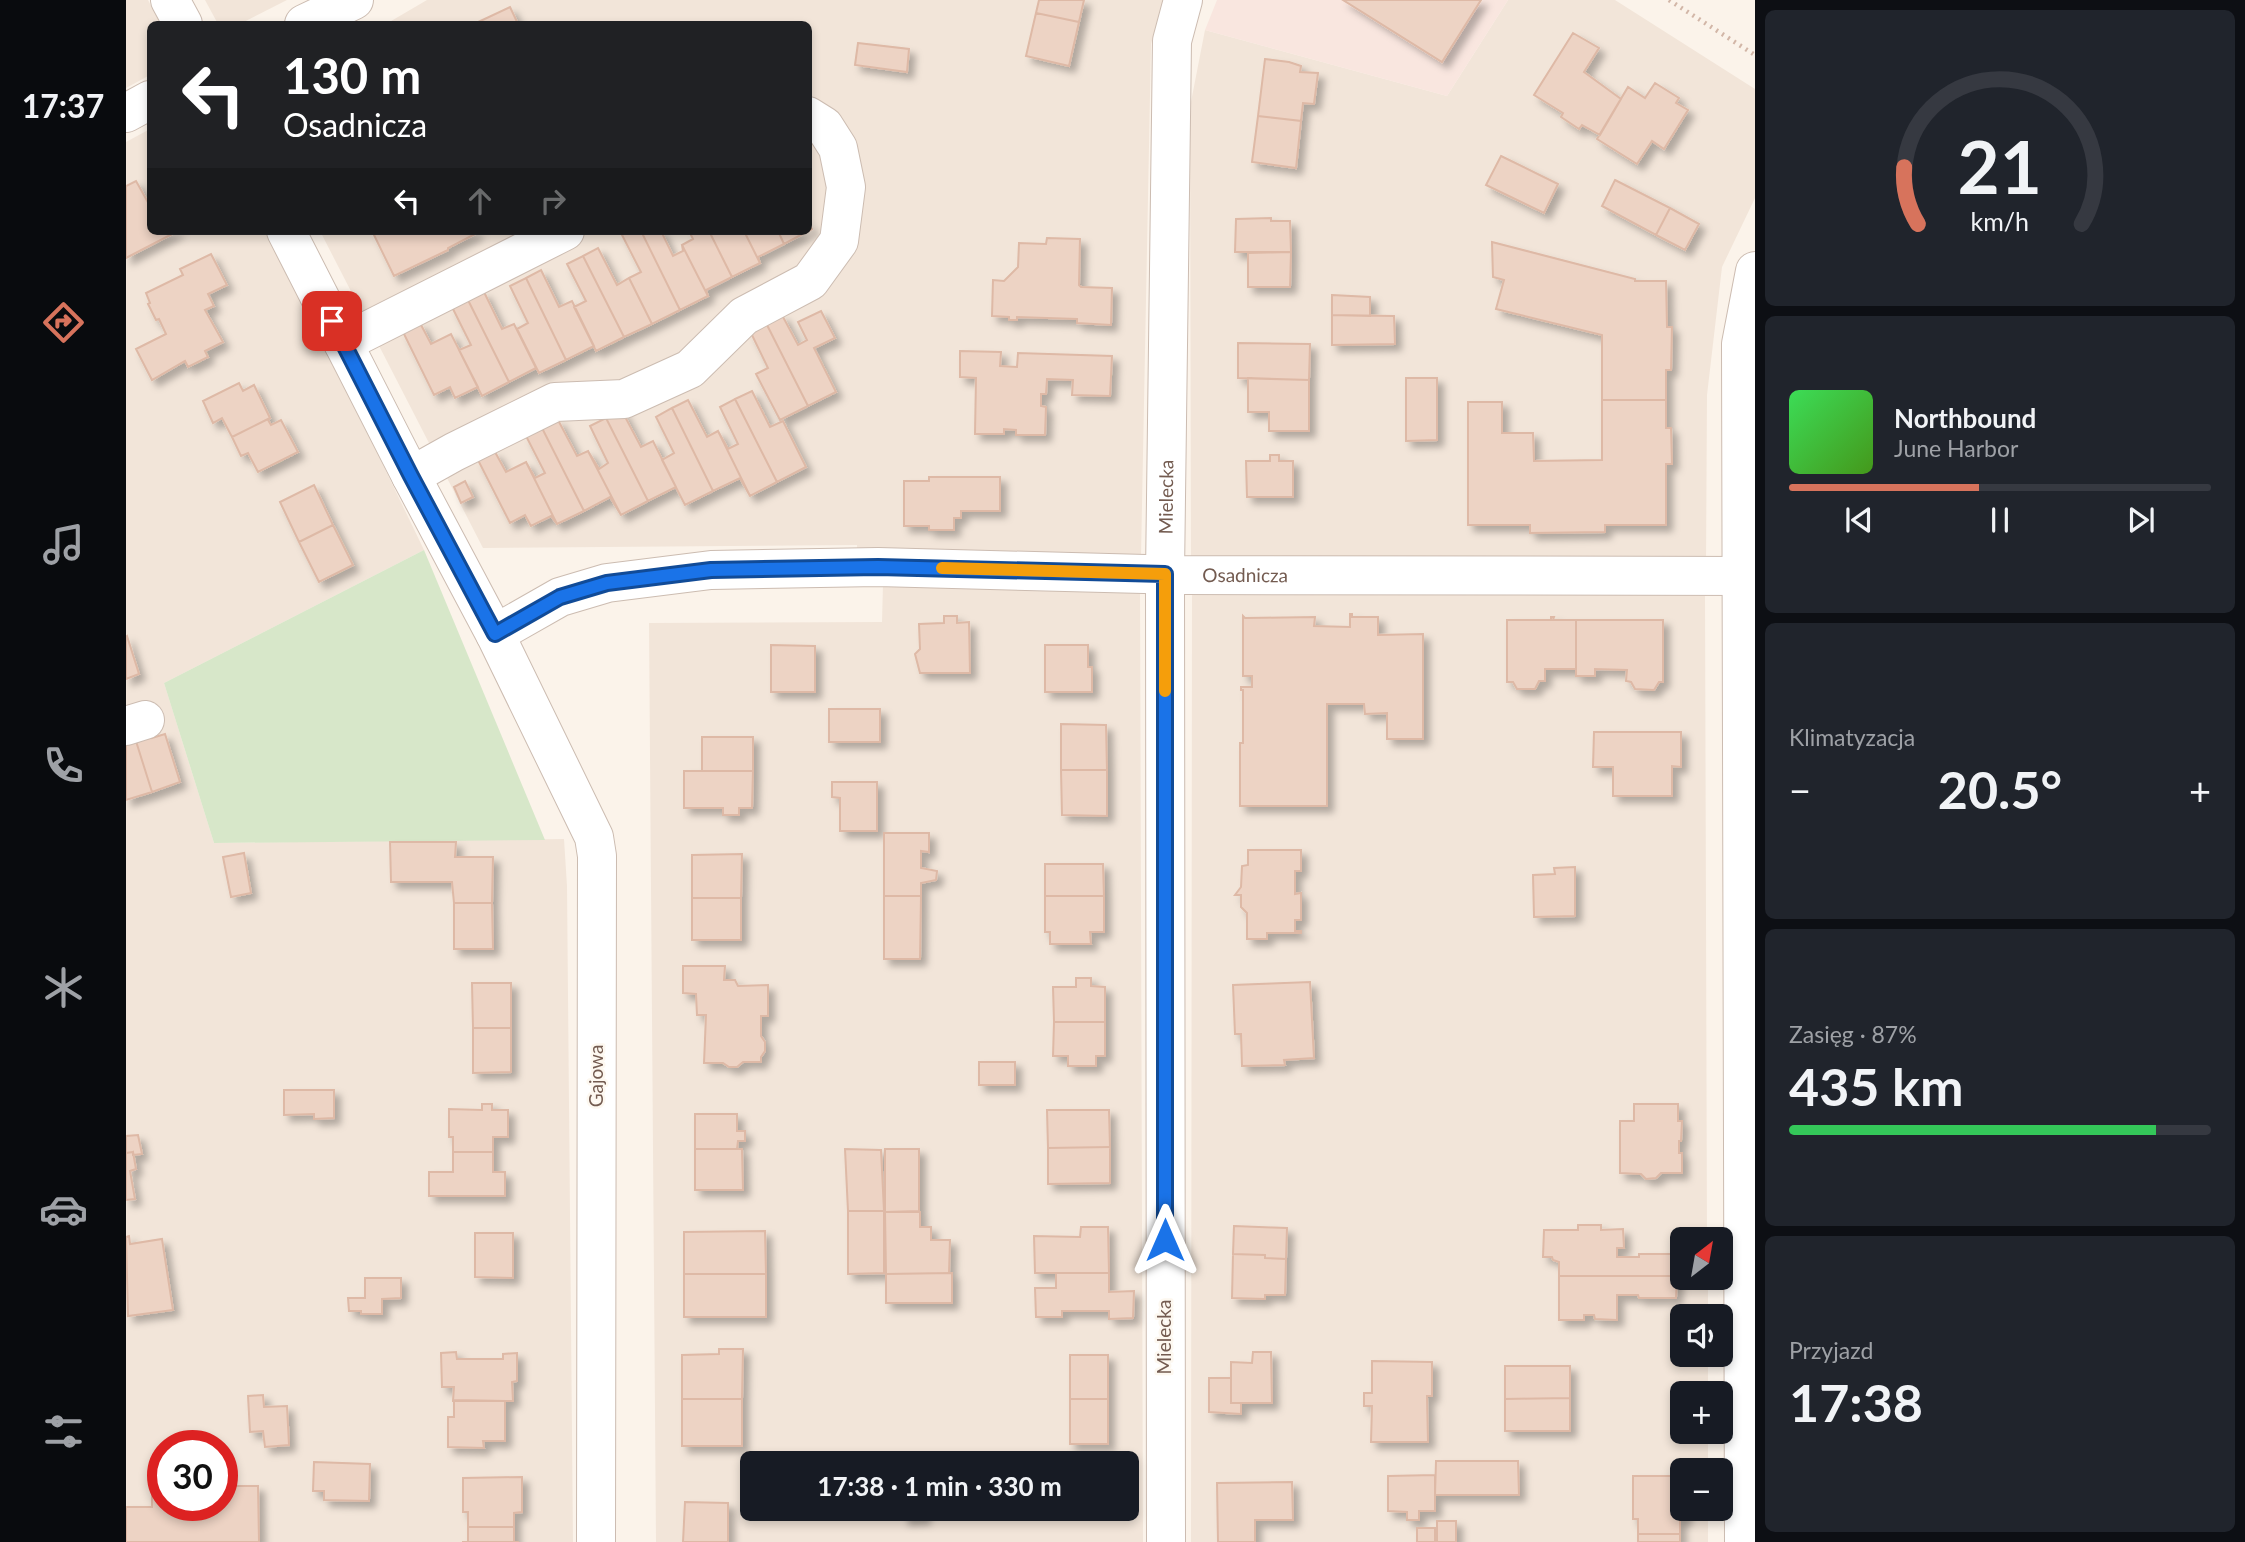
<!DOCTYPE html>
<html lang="pl">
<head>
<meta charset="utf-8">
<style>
	:root { --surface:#171b24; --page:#20242c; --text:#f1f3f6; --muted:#9ea1a6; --line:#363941; --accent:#d7735c }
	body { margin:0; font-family:Lato,sans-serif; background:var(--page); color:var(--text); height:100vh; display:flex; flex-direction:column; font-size:26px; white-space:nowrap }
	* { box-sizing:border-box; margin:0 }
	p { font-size:23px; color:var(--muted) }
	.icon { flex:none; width:38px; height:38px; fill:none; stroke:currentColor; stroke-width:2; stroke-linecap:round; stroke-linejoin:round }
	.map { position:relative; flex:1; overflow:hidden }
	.details { display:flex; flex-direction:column; gap:10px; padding:10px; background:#0d0f14; width:490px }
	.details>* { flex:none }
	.hud { position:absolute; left:21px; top:21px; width:665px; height:214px; border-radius:10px; box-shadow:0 4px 10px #0003; background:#202124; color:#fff; overflow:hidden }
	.needle { width:46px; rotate:31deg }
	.tools { position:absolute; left:1544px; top:1227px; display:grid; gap:14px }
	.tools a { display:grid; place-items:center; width:63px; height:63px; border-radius:10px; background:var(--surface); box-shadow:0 4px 10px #0003; font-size:35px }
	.speed { position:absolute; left:21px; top:1430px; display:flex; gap:14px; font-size:35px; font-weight:700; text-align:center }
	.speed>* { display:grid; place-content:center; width:91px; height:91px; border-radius:50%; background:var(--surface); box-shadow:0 4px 10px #0003; line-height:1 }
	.speed .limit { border:10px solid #d22; background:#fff; color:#111 }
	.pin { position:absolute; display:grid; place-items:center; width:60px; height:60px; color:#fff; margin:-30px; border-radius:14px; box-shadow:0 4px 10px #0006 }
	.me { position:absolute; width:77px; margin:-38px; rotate:0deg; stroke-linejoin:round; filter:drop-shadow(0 0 5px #0008) }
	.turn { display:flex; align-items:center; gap:24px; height:147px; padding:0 21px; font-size:32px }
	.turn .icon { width:91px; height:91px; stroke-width:2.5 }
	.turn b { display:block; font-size:49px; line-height:60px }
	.lanes { display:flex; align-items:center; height:66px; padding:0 21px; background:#0003; justify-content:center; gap:35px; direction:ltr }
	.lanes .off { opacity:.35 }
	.big { font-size:52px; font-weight:700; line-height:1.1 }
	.details .card { flex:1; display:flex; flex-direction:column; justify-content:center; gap:10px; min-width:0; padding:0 24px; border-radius:10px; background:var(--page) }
	.details .dial { align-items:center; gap:0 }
	.dial svg { height:182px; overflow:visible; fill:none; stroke:var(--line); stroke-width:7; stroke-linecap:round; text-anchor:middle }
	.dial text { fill:var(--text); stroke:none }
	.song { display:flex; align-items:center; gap:21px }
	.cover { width:84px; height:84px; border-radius:10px; background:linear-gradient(135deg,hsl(130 70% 55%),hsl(100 70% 35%)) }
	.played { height:7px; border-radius:4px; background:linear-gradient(90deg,var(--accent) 45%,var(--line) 45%) }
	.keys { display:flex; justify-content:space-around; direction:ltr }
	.heat { display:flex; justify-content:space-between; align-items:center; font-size:38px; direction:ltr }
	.charge { height:10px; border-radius:5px; background:linear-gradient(90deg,#34c759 87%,var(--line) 0) }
	.trip { position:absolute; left:614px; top:1451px; width:399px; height:70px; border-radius:10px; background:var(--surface); box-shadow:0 4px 10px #0003; font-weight:700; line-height:70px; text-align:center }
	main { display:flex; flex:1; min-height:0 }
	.menu { display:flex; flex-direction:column; width:126px; justify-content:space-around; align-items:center; background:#090b0e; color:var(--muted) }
	.menu .icon { width:49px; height:49px }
	.menu .current { color:var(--accent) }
	.menu b { font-size:32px; color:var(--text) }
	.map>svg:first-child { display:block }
	.residential { fill:#f2e5d9; fill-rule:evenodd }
	.commercial { fill:#f9e6df }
	.green { fill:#d7e7c9 }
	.building { fill:#edd3c4; stroke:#deb9a6; stroke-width:2; filter:url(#shadow) }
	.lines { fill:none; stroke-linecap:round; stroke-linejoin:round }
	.minor-casing { stroke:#ccbcb1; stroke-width:40 }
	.path { stroke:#d2b6a7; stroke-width:4.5; stroke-dasharray:2 5; stroke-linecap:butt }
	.minor { stroke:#fff; stroke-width:38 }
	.route-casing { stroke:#114b97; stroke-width:18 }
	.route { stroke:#1a73e8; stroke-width:12 }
	.slow { stroke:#f59e0b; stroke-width:12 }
	.labels { text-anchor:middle; stroke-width:5; stroke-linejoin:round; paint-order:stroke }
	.street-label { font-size:19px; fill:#735b50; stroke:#fdf8f0 }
</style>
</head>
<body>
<main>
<nav class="menu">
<b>17:37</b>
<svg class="icon current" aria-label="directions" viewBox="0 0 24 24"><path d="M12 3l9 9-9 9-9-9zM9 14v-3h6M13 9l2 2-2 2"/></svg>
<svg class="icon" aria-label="music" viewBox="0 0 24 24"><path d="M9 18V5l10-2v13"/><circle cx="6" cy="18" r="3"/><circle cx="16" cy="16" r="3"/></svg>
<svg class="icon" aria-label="phone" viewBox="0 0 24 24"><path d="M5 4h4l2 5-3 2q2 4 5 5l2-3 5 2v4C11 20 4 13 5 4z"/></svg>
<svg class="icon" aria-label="climate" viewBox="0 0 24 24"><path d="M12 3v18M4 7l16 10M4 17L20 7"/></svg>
<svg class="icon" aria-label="car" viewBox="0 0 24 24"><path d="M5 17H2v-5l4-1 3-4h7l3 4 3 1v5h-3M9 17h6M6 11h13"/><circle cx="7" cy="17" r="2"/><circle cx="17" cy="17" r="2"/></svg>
<svg class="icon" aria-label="filters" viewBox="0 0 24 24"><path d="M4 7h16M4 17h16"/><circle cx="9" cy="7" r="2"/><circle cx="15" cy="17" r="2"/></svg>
</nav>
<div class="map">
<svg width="1629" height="1542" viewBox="0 0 1629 1542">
	<defs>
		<filter id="shadow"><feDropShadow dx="6" dy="6" stdDeviation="3.5" flood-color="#0004"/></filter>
	</defs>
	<rect width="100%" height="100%" fill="#fbf3ea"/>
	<path class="residential" d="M0 0H22L35 24H24V75L0 88Z
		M79 0H161L114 24H92Z
		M301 0H1037L1025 44 1015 556 731 552V545L357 548 194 231H682V24H260Z
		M1382 0H1489L1629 89V198L1596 267 1581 395 1580 564 1065 560 1064 107 1079 30 1321 96Z
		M24 129V231H140L190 326 298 550 38 683 88 843 438 839 441 886 447 1542H0V142ZM37 1446H96V1505H37Z
		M757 584 1014 588 1017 1542H530L523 623 756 622ZM626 1463H1001V1508H626Z
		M1066 587 1579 596 1581 1239H1556V1278H1582V1316H1556V1354L1582 1355V1393H1556V1432H1582V1470H1556V1508L1582 1509V1542H1065Z"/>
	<path class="commercial" d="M1091 0H1382L1321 96 1079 30Z"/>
	<path class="green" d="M298 550 419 840 88 843 38 683Z"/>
	<path class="building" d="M913 0H958L953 22 910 13Z
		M1217 0H1355L1316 62Z
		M384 7 392 24H348Z
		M910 13 953 22 943 66 900 56Z
		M1447 33 1473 48 1458 72 1495 99 1474 135 1456 125 1453 129 1435 117 1437 113 1408 95Z
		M732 43 783 49 781 72 729 65Z
		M1139 59 1163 62 1175 66 1174 72 1192 73 1188 104 1177 103 1175 121 1132 116Z
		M1529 83 1553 98 1550 103 1562 110 1538 149 1526 141 1511 164 1471 139 1502 87 1519 98Z
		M1132 116 1175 121 1170 168 1126 162Z
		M1375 156 1432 184 1418 213 1360 185Z
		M1489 180 1544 208 1530 235 1476 206Z
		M10 181 24 206V231H52L0 258V186Z
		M1544 208 1573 224 1559 250 1530 235Z
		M1145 218V221H1164L1165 252H1109L1110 219Z
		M682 222 686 229 658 244 652 231H682Z
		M256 231H350L351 233 322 248V250L268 276 248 235Z
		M504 231H515L554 310 526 324 503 278 515 272 496 235Z
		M515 231H535L547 256 557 251 556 245 582 296 554 310Z
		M563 231H583L606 277 580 290 582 296 556 245 567 239Z
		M583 231H618L634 263 606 277Z
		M618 231H652L658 244 632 257 634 263Z
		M921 238 954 239 953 285 955 287 986 288 985 325 951 323V319L891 317V320H883V317L866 316 867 280 878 281 892 267 893 243 920 244Z
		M1366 242 1509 279V281H1540L1541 327H1546L1545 370H1540V400H1476V335L1370 309 1378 280 1367 277Z
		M472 248 491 285 503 278 526 324 498 337 457 256Z
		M1165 252 1164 287H1122V253Z
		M85 254 101 285 82 294 88 306 79 310 97 342 79 351 82 357 62 367 59 361 26 380 10 349 40 334 33 319 30 320 22 304 24 303 20 293 57 275 54 269Z
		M457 256 498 337 470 351 448 307 460 301 441 264Z
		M415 270 433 307 446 301 468 346 440 360 400 278Z
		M400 278 440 360 413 373 391 329 402 323 384 286Z
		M358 292 376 329 388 324 410 368 383 382 342 300Z
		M1206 295 1244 297V316L1206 315Z
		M342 300 383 382 356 396 333 350 345 345 326 307Z
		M695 311 709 338 688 348 710 392 682 406 640 323 656 315 672 345 681 340 672 322Z
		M1206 315 1268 316 1269 344 1206 345Z
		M294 323 305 344 325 334 352 387 329 398 324 387 308 395 277 332Z
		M640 323 682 406 654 420 630 374 642 368 624 331Z
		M1112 343 1184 344 1183 380 1112 378Z
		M834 351 875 352 874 366 891 367 892 353 986 356 984 396 946 395 947 380 921 379 920 394H915V406L920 407 919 435H890V430L878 429V434H849L850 378 834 377Z
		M1122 378 1183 380V431H1143V412H1122Z
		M1280 378H1311V440L1280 441Z
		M113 383 117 391 128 385 144 418 106 437 96 418 87 423 77 401Z
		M626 391 644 427 657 421 680 467 651 482 609 399Z
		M609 399 651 482 624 496 592 431 602 449 612 444 594 407Z
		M562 400 581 437 592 431 624 496 614 478 587 491 546 408Z
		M1476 400H1540V428H1545L1546 464H1540V525H1479V532L1404 533V525H1342V402H1376V433H1407L1408 461 1476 460Z
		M546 408 587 491 559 505 536 460 548 453 530 417Z
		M496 411 515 447 527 441 550 487 522 501 480 418Z
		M144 418 142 420 145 425 155 420 172 452 132 472 122 453 115 456 106 437Z
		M480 418 522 501 495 515 462 451 473 469 482 463 464 426Z
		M432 420 451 456 462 451 495 515 484 497 458 511 416 428Z
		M416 428 458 511 431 524 400 462 409 478 419 473 400 436Z
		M369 452 380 472 400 462 431 524 425 516 405 526 399 515 384 523 352 460Z
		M1144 455H1153V461H1167V497H1121L1120 461H1144Z
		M803 477H874V511H835V518H828V530H803V526H778V481H803Z
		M339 481 347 497 335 503 328 487Z
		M188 485 207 525 173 542 154 502Z
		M207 525 227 565 193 582 173 542Z
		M1224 614H1226V617H1252V635L1297 634V739H1261V713L1239 714 1238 704H1201V806H1114V743H1117V690H1115V687H1126V676H1117V616L1119 618 1189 617 1188 626 1224 627Z
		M818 616H831V623L843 622 844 673H794L789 654 794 649 793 624 818 623Z
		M1425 617H1428L1427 620H1450V669H1419V681H1413L1409 689H1391L1387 682H1381V620H1425Z
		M1450 620H1537V682H1533L1528 690 1509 689 1505 682 1500 681 1501 670 1469 669V676H1450Z
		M1 636 13 674 0 679V637Z
		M645 645 689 646V692H645Z
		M919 645H962V667H966V692H919Z
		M703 709H754V742H703Z
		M935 724 980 725 981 770H935Z
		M1468 732H1555V767L1546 766V796H1487V767H1467Z
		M25 733 26 738 39 734 54 782 26 792 9 738Z
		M576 737H627V771H576Z
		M9 738 26 792 0 800V741Z
		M935 770H981V816L936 815Z
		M558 771H627L626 808H613V815H597V808H558Z
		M706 782H751V831H714V798L706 797Z
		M758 833H803V852L795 851V868L811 871 810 880 795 883V896H758Z
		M264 842H330L329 857H367L366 903H328L326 882H265Z
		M1122 850H1175V871H1169V894L1175 893V920H1169V931H1175V933H1141V939H1121V913L1115 907V895H1109L1115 887 1116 866 1122 865Z
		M118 853 125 893 105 897 97 857Z
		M616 854 615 898H566V855Z
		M919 864H977L978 896H919Z
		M1449 867V916L1408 917 1407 875 1429 874 1428 868Z
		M758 896H795L794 959H758Z
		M919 896H978V932H964L965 944H924V932H919Z
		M566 898H615V940H566Z
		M328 903H366L367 949H328Z
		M557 966H599L598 980H609L612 986 642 985V1016H635V1036L639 1042V1051L635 1057V1062H617L611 1067H603L597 1063H578L580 1015H571L570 994 557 993Z
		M950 978H965V986L979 987V1022H928L927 987H950Z
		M1184 982 1188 1058 1158 1060 1159 1065 1116 1066 1115 1034H1109L1107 985Z
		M346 983H385V1028H347Z
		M928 1022H979V1056H970V1066H942V1056H927Z
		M347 1028H385V1072L347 1073Z
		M853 1062H889V1085H853Z
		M158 1090H208V1118L188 1119V1114L158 1115Z
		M356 1104H366V1110H382V1137H367V1152H327V1137H323V1109L356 1110Z
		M1508 1104H1552V1121H1556L1555 1141H1553V1153H1556V1173H1535L1530 1178 1520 1179 1515 1174 1494 1173V1121H1508Z
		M921 1110H983L984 1147 922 1148Z
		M569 1114H611V1131H619V1141H612L611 1149H569Z
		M12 1135 16 1154 7 1155V1152L0 1153V1136Z
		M984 1147V1183L922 1184V1148Z
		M569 1149H616L617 1190H569Z
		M719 1149 755 1150 758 1211H722Z
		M759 1149H793V1211L759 1212Z
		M7 1152 10 1169 4 1171 9 1199 0 1200V1153Z
		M327 1152H367V1172H379V1196H303V1172H327Z
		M722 1211H758V1273L722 1274Z
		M759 1212H794V1227H805V1240H824L823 1273 760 1274Z
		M1452 1225H1475V1230L1497 1229 1498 1248H1491V1257H1513V1254H1551V1276H1433V1262L1427 1260 1426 1257H1417L1418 1230H1452Z
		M1108 1226 1161 1228 1160 1259 1139 1258V1255L1107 1254Z
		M955 1227H982L983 1273H909L908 1236 954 1237Z
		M639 1231 640 1274H558V1232Z
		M349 1233H387V1278L349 1277Z
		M3 1236 4 1244 36 1239 47 1310 2 1316 0 1237Z
		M1107 1254 1139 1255V1258L1160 1259 1159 1295H1139V1299L1106 1298Z
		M826 1273V1303H760V1274Z
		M930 1273H983V1292L1008 1291 1007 1318 983 1319V1311H936V1317H910L909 1288H930Z
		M558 1274H640V1317H558Z
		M1433 1276H1551L1550 1298H1513L1512 1295H1491V1320L1469 1319 1468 1315H1458V1320H1433Z
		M239 1278H275V1298L256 1299V1314H235V1311H223L222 1298H239Z
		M593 1349H617L616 1399H556V1355L593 1354Z
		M330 1352 331 1359H377V1354L391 1353V1381L386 1382 387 1401H327L328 1387H316L315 1353Z
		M1127 1352H1145L1146 1403H1105V1362L1126 1363Z
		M944 1355H982V1399H944Z
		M1246 1361 1306 1362V1396H1301L1302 1442H1245L1246 1406H1238V1393H1246Z
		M1379 1366H1444V1398L1379 1399Z
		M1083 1378H1105V1403H1115V1414L1083 1412Z
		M137 1395 138 1407 161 1406 163 1445 139 1447 137 1431 124 1432 122 1396Z
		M1444 1398V1431H1379V1399Z
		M556 1399H616V1446H556Z
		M944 1399H982V1444H944Z
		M328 1400 379 1401V1441H357L358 1448 322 1447V1417H328Z
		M1310 1461H1392L1393 1495H1309Z
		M188 1462 244 1464 243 1501 198 1500V1491H187Z
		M618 1462H649L626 1463V1504H619Z
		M1309 1475V1511H1293V1520H1281V1512L1262 1511V1476Z
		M1507 1476H1556V1508H1559V1519H1554V1534H1512V1519H1507Z
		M396 1477V1512L388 1513V1527H342V1512H337V1478Z
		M1166 1482 1167 1520H1129V1542H1092L1091 1483Z
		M26 1483H37V1505H96V1486H132L133 1542H0V1507H26Z
		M559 1502 602 1503V1542H557Z
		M777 1508H798V1518L777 1519Z
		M1311 1521H1330V1542H1311Z
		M342 1527H388V1542H393H336H342Z
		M1291 1528H1309V1542H1291Z
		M1512 1534H1554V1542H1512Z"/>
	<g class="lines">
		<defs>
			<g id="minor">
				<path d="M44 0 57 24"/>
				<path d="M178 24 228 0"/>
				<path d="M0 113 24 100"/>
				<path d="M160 231 285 476 369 634 468 837 471 856 470 1542"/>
				<path d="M217 343 439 231"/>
				<path d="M285 476 328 452 429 402 498 399 564 369 618 316 684 281 713 241 720 187 712 148 698 126 682 116"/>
				<path id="s1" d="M369 634 434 597 481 583 585 570 752 567 1057 575 1629 576"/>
				<path d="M0 726 19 720"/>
				<path id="s2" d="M1040 1542 1039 574 1046 41 1057 0"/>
				<path d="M1618 1542 1615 344 1629 271"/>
			</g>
		</defs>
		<use href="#minor" class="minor-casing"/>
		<path class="path" d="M1543 0 1629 55"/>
		<use href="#minor" class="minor"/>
	</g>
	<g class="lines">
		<defs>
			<path id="route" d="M206 321 285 476 369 634 434 597 481 583 585 570 752 567 1039 574V1240"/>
		</defs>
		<use href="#route" class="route-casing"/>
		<use href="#route" class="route"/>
		<path class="slow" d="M816 568 1039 574V691"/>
	</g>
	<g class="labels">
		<g class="street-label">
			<text dy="7" stroke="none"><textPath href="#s2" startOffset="1045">Mielecka</textPath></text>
			<text dy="7" stroke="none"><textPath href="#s1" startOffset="763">Osadnicza</textPath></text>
			<text transform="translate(470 1076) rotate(-90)" y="7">Gajowa</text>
			<text transform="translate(1038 1337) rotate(-90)" y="7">Mielecka</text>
		</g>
	</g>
</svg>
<div class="tools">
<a><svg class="needle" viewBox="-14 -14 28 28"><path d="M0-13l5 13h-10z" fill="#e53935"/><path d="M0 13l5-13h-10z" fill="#9ea1a6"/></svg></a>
<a><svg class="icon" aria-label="sound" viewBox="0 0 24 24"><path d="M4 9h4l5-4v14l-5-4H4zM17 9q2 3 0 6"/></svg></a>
<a>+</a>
<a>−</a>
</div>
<div class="speed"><div class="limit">30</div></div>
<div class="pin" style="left:206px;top:321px;background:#d93025"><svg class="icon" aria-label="arrive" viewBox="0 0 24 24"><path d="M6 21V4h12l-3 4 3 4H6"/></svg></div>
<svg class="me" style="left:1039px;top:1240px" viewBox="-20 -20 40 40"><path d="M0-17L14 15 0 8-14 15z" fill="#1a73e8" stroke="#fff" stroke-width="4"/></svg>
<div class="trip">17:38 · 1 min · 330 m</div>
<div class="hud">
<div class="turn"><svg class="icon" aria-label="left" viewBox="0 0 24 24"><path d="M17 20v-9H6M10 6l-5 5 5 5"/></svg><div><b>130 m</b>Osadnicza</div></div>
<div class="lanes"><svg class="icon" aria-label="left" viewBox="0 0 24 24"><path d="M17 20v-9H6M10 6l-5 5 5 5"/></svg><svg class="icon off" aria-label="ahead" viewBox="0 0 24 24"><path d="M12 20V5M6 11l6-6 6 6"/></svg><svg class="icon off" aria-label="right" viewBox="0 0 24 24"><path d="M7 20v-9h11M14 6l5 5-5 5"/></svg></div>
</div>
</div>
<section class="details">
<div class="card dial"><svg viewBox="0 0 100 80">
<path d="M14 69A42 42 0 1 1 86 69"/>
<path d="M14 69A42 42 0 0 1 8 44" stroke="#d7735c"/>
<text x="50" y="56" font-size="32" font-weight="700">21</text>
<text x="50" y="72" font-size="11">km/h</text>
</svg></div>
<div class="card">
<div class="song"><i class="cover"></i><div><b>Northbound</b><p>June Harbor</p></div></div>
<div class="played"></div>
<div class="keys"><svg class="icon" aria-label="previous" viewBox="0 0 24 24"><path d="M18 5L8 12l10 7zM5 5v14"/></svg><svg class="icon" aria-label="pause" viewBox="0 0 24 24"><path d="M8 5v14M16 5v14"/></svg><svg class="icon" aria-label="next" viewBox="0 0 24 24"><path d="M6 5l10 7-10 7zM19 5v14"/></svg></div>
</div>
<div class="card"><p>Klimatyzacja</p>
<div class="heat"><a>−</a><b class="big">20.5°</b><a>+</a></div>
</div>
<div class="card"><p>Zasięg · 87%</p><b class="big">435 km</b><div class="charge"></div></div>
<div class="card"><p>Przyjazd</p><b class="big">17:38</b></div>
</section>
</main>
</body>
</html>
